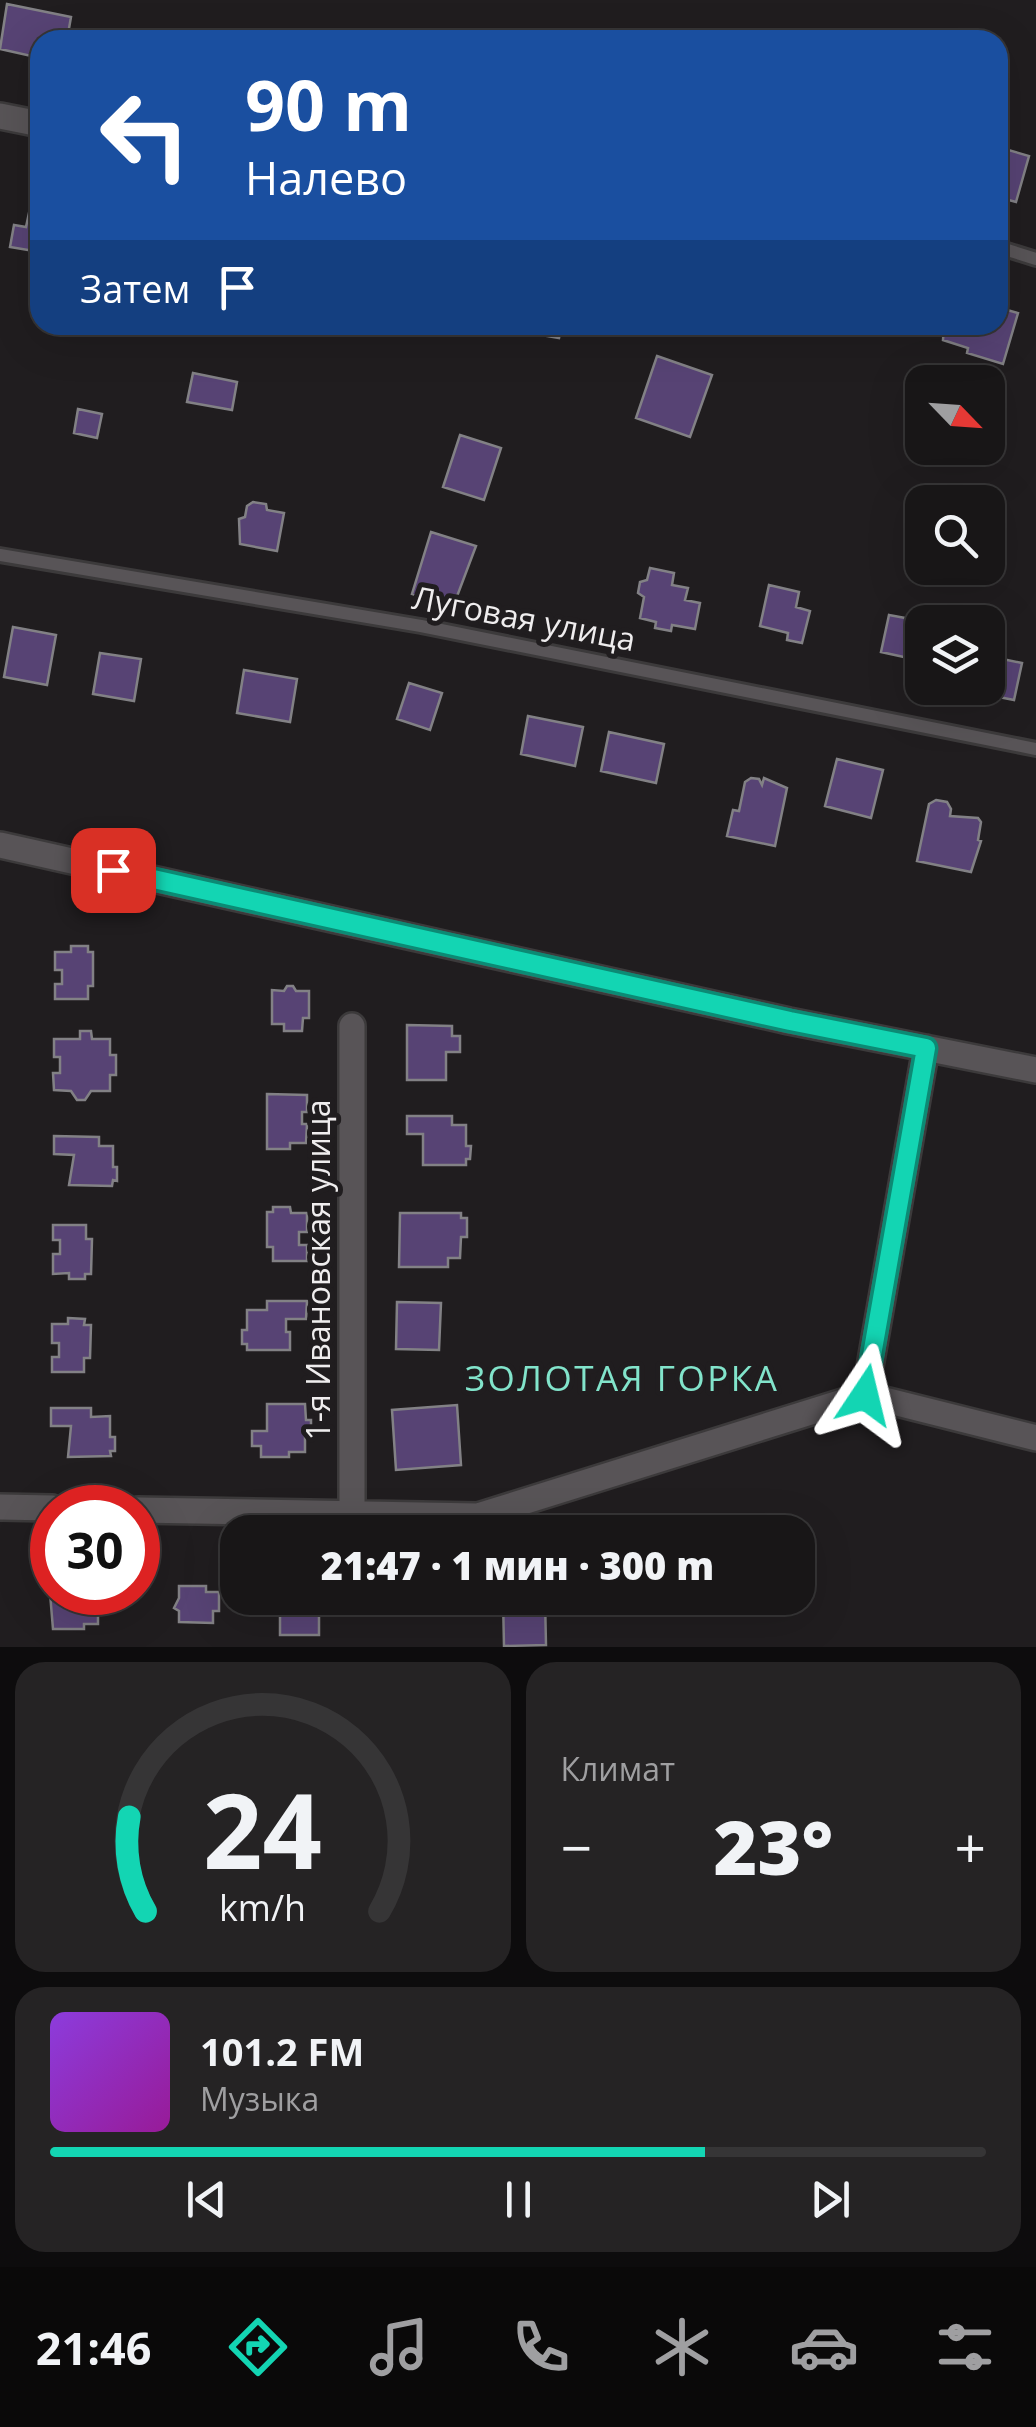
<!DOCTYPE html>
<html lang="ru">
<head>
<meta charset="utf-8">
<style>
	:root { --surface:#181617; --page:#252324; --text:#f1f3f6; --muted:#9f9fa1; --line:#363536; --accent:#13d5b3 }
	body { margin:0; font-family:"Open Sans",sans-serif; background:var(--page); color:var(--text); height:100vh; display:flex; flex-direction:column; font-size:38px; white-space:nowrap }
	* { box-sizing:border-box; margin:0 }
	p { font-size:32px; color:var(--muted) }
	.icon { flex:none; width:55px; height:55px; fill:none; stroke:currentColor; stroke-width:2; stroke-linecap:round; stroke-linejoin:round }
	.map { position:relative; height:1647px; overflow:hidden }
	.details { display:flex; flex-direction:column; gap:15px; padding:15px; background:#0d0c0d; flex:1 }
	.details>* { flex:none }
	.hud { position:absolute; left:30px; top:30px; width:978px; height:305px; border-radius:30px; box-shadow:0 10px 40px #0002,0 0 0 2px var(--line); background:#1a4fa0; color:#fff; overflow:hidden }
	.needle { width:65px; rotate:115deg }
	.buttons { position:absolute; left:905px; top:365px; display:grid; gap:20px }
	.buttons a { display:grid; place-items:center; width:100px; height:100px; border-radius:20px; background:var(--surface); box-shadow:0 10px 40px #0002,0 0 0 2px var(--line); font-size:50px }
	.speed { position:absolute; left:30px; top:1485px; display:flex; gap:20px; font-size:50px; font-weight:700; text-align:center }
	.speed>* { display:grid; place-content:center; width:130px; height:130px; border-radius:50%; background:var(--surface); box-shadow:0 10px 40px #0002,0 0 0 2px var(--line); line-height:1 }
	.speed .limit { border:15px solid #d22; background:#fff; color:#111 }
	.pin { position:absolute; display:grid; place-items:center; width:85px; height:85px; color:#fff; margin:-42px; border-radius:20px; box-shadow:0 5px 15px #0006 }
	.me { position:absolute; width:110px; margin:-55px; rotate:10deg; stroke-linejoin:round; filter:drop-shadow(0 0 8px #0008) }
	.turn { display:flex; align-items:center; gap:35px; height:210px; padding:0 50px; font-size:45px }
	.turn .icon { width:130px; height:130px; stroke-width:2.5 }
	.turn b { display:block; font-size:70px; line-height:85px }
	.then { display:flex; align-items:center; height:95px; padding:0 50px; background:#0003; gap:20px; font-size:38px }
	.big { font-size:75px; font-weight:800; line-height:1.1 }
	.details .widget { flex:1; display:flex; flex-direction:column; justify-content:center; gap:15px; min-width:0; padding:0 35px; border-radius:30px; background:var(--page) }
	.details .dial { align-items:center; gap:0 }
	.dial svg { height:260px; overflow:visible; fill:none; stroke:var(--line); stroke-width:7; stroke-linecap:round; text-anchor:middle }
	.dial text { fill:var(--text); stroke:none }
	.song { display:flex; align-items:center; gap:30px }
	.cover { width:120px; height:120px; border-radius:15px; background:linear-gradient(135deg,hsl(270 70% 55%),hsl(300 70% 35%)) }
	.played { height:10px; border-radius:5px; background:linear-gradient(90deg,var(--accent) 70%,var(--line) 70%) }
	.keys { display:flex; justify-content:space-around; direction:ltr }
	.heat { display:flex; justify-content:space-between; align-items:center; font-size:55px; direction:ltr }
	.details .tiles { flex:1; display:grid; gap:15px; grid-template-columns:1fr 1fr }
	.widget:last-child { grid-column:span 2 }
	.trip { position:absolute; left:220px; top:1515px; width:595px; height:100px; border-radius:30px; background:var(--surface); box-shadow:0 10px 40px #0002,0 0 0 2px var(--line); font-weight:800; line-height:100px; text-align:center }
	.menu { display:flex; height:160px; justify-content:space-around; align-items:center; background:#0a0909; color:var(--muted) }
	.menu .icon { width:70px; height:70px }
	.menu .current { color:var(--accent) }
	.menu b { font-size:45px; color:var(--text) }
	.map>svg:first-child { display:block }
	.building { fill:#574374; stroke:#828185; stroke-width:2.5 }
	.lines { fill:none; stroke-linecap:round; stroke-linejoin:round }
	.lane-casing { stroke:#3c3a3b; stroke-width:18 }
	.street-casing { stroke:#3c3a3b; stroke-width:30 }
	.lane { stroke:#585457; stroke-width:12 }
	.street { stroke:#585457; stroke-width:25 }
	.route-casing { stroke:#0c8a74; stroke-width:25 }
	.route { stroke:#13d5b3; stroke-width:18 }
	.labels { text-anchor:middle; stroke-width:10; stroke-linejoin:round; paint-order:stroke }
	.street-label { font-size:32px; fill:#efedee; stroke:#201d1f }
	.neighbourhood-label { font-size:35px; letter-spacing:2.5px; fill:#82e4cb; stroke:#201d1f }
</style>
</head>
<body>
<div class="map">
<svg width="1036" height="1647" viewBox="0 0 1036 1647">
	<rect width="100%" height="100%" fill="#201d1f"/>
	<path class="building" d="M7 4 71 17 67 40H40V58L0 49Z
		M998 147 1029 156 1016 202 1005 199 1003 205 998 204Z
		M30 208 40 209V252L10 247 14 225 26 227Z
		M1000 308 1018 313 1003 364 967 353 968 348 943 340 944 325H998Z
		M525 325H582L581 331 561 327 559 338 524 332Z
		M657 356 712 375 690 437 636 418Z
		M193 373 237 382 232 410 187 402Z
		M78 409 102 414 97 438 74 433Z
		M460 435 501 448 484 500 443 487Z
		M253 502 266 504 267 510 284 513 277 551 240 544 239 519 245 517 247 506Z
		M431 532 476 546 453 607 412 594Z
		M650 568 674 573 672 585 688 588 685 600 700 603 695 629 672 625 671 631 655 628 656 622 640 618 644 597 638 593 640 582 647 580Z
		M769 585 799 592 796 607 810 611 802 643 787 640 788 633 760 626Z
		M889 615 927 622H922V661L881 652Z
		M13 627 56 635 47 685 4 677Z
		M100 653 141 659 134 701 93 694Z
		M988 656 1022 663 1014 700 958 689 988 688Z
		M244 670 297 679 290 722 237 713Z
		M409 683 442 693 430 730 397 719Z
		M528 716 583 727 575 766 521 754Z
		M609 732 664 744 656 783 601 771Z
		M837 759 883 770 871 818 825 806Z
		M751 778 759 779 762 785 764 778 787 788 775 846 727 836 733 810 739 811 745 782Z
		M936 800 947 802 951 809 950 816 978 818 981 822 978 840 981 841 971 872 917 861 929 804Z
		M71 946H88V952H93V986H88V999H55V984H62V970H55V952H71Z
		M287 986H293L296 991H309V1018H303L302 1031H284V1024H272V990L284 991Z
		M407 1025 452 1026V1036H460V1052H446V1080H407Z
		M80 1031H91L92 1039H110V1055H116V1075H110V1091H91L85 1100H77L71 1091 54 1090 53 1073H60V1057H54V1039H80Z
		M267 1094 307 1095V1112H302V1124H307L306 1143H290V1149H267Z
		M407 1116H452V1125H466V1146H471L470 1159H466V1165H423V1134H407Z
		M54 1136 99 1137V1146H113V1167H117V1181L113 1180 112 1186 69 1185 74 1155 54 1154Z
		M273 1207H290L291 1213H307V1232H299V1245H307V1261H273V1247H267V1212H273Z
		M400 1213H461V1218H467V1237H461L460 1258H448V1267H399Z
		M53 1225H86V1239H92L91 1274H85V1279H69V1273L53 1274V1254H60V1240H53Z
		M267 1301H307L306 1319H286V1332H290V1350H247V1344H242V1330H247V1310H267Z
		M397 1302 441 1303 439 1350 396 1349Z
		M68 1318 85 1319 84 1325H91L90 1358H84V1372H52V1357H59V1343H52V1324H68Z
		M267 1404H305L306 1420H311V1427H305V1452H289V1457H261V1446H252V1431H267Z
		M457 1405 461 1465 396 1470 392 1410Z
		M51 1408H91V1417L110 1416V1437H115V1451H110L111 1456 68 1457 71 1426H51Z
		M179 1586H206V1592H219V1611H213V1623L179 1622V1611L174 1608 179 1598Z
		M73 1592H98V1624H84V1629H53L50 1593 74 1597Z
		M280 1598H319V1635H280Z
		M545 1598 546 1645 504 1646 503 1599Z"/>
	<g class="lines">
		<defs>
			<path id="lane" d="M998 247 1036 259
				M0 555 421 626 1036 749"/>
			<path id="street" d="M0 116 40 124
				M0 845 789 1021 1036 1070
				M865 1395 926 1048
				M865 1395 1036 1438
				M0 1507 52 1508
				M138 1510 478 1516 865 1395
				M352 1513V1026"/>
		</defs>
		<use href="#lane" class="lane-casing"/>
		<use href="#street" class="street-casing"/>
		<use href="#lane" class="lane"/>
		<use href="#street" class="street"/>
	</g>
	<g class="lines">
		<defs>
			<path id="route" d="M113 870 790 1021 926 1048 865 1395"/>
		</defs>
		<use href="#route" class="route-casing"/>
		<use href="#route" class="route"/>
	</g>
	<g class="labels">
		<g class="street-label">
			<text transform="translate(524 619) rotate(11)" y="11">Луговая улица</text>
			<text transform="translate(319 1270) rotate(-90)" y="11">1-я Ивановская улица</text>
		</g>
		<g class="neighbourhood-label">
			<text x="622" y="1391">ЗОЛОТАЯ ГОРКА</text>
		</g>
	</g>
</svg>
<div class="buttons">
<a><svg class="needle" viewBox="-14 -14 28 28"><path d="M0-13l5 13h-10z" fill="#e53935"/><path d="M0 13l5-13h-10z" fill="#9f9fa1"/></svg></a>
<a><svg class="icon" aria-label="search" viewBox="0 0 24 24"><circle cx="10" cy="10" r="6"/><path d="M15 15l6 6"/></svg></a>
<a><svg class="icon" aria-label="layers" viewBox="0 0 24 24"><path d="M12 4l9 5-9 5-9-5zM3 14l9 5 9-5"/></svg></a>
</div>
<div class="speed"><div class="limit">30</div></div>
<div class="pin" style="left:113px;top:870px;background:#d93025"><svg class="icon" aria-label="arrive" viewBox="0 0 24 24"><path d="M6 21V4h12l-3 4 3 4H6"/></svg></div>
<svg class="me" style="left:865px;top:1395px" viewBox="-20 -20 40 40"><path d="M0-17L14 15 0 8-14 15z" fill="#13d5b3" stroke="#fff" stroke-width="4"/></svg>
<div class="trip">21:47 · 1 мин · 300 m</div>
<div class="hud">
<div class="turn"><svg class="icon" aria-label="left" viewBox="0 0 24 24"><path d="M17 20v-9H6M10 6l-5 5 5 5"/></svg><div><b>90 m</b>Налево</div></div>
<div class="then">Затем<svg class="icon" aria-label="arrive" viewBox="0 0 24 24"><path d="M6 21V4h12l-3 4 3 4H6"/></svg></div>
</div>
</div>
<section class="details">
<div class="tiles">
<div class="widget dial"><svg viewBox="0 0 100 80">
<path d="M14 69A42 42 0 1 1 86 69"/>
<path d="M14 69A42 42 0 0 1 9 40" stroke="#13d5b3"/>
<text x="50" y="56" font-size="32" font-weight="700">24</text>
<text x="50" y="72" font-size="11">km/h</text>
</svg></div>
<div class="widget"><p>Климат</p>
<div class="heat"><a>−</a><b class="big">23°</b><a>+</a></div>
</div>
<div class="widget">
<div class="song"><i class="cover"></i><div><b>101.2 FM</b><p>Музыка</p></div></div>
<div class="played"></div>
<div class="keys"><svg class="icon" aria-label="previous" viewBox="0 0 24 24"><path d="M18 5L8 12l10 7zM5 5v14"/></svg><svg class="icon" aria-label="pause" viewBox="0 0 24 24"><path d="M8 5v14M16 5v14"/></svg><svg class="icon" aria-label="next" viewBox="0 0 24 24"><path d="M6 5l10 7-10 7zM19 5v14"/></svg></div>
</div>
</div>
</section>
<nav class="menu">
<b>21:46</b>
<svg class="icon current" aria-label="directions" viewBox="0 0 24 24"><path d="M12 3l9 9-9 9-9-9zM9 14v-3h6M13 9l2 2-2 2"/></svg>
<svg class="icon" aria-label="music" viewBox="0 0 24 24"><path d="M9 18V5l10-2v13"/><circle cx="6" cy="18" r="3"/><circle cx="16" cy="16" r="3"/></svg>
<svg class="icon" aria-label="phone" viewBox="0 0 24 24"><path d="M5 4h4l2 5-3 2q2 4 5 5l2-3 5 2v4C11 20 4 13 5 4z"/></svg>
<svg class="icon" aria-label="climate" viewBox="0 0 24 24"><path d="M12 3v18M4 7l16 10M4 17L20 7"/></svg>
<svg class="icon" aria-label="car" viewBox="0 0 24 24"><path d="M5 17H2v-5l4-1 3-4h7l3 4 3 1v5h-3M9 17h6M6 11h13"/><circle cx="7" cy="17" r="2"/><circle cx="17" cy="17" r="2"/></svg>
<svg class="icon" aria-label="filters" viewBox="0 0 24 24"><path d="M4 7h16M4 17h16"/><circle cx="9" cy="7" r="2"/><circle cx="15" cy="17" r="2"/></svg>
</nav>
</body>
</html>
